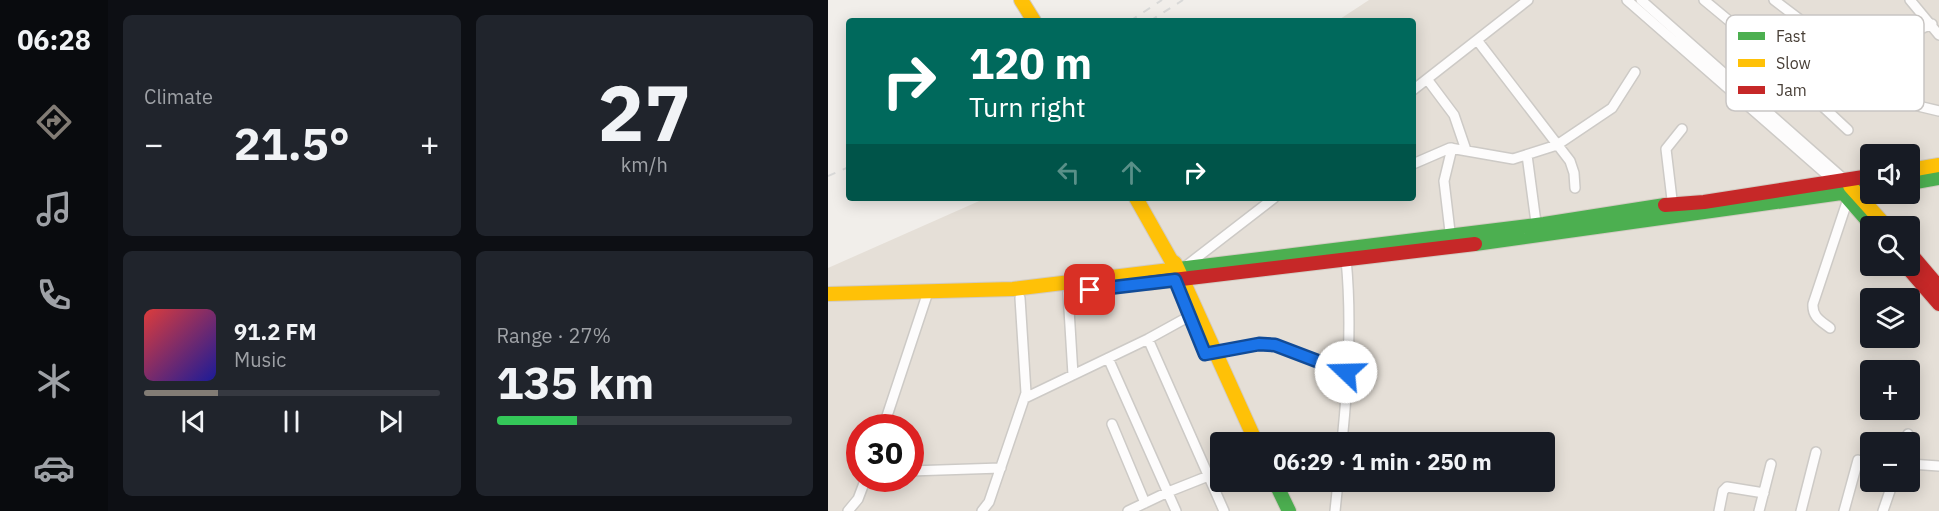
<!DOCTYPE html>
<html lang="en">
<head>
<meta charset="utf-8">
<style>
	:root { --surface:#171b24; --page:#20242c; --text:#f1f3f6; --muted:#9ea1a6; --line:#363941; --accent:#827c75 }
	body { margin:0; font-family:"IBM Plex Sans",sans-serif; background:var(--page); color:var(--text); height:100vh; display:flex; flex-direction:column; font-size:22px; white-space:nowrap }
	* { box-sizing:border-box; margin:0 }
	p { font-size:20px; color:var(--muted) }
	.icon { flex:none; width:33px; height:33px; fill:none; stroke:currentColor; stroke-width:2; stroke-linecap:round; stroke-linejoin:round }
	.map { position:relative; flex:1; overflow:hidden }
	.sheet { display:flex; flex-direction:column; gap:15px; padding:15px; background:#0d0f14; width:720px }
	.sheet>* { flex:none }
	.top-card { position:absolute; left:18px; top:18px; width:570px; height:183px; border-radius:6px; box-shadow:0 3px 15px #0003; background:#00695c; color:#fff; overflow:hidden }
	.tools { position:absolute; left:1032px; top:144px; display:grid; gap:12px }
	.tools a { display:grid; place-items:center; width:60px; height:60px; border-radius:6px; background:var(--surface); box-shadow:0 3px 15px #0003; font-size:30px }
	.speed { position:absolute; left:18px; top:414px; display:flex; gap:12px; font-size:30px; font-weight:700; text-align:center }
	.speed>* { display:grid; place-content:center; width:78px; height:78px; border-radius:50%; background:var(--surface); box-shadow:0 3px 15px #0003; line-height:1 }
	.speed .limit { border:9px solid #d22; background:#fff; color:#111 }
	.pin { position:absolute; display:grid; place-items:center; width:51px; height:51px; color:#fff; margin:-26px; border-radius:12px; box-shadow:0 3px 9px #0006 }
	.me { position:absolute; width:66px; margin:-33px; rotate:291deg; stroke-linejoin:round; filter:drop-shadow(0 0 4px #0008) }
	.turn { display:flex; align-items:center; gap:21px; height:126px; padding:0 24px; font-size:27px }
	.turn .icon { width:78px; height:78px; stroke-width:2.5 }
	.turn b { display:block; font-size:42px; line-height:51px }
	.lanes { display:flex; align-items:center; height:57px; padding:0 24px; background:#0003; justify-content:center; gap:30px; direction:ltr }
	.lanes .off { opacity:.35 }
	.big { font-size:45px; font-weight:700; line-height:1.1 }
	.sheet .card { flex:1; display:flex; flex-direction:column; justify-content:center; gap:9px; min-width:0; padding:0 21px; border-radius:9px; background:var(--page) }
	.sheet .dial { align-items:center; gap:0 }
	.dial b { font-size:78px; line-height:1 }
	.song { display:flex; align-items:center; gap:18px }
	.cover { width:72px; height:72px; border-radius:9px; background:linear-gradient(135deg,hsl(0 70% 55%),hsl(240 70% 35%)) }
	.played { height:6px; border-radius:3px; background:linear-gradient(90deg,var(--accent) 25%,var(--line) 25%) }
	.keys { display:flex; justify-content:space-around; direction:ltr }
	.heat { display:flex; justify-content:space-between; align-items:center; font-size:33px; direction:ltr }
	.charge { height:9px; border-radius:4px; background:linear-gradient(90deg,#34c759 27%,var(--line) 0) }
	.sheet .tiles { flex:1; display:grid; gap:15px; grid-template-columns:repeat(2,1fr) }
	.trip { position:absolute; left:382px; top:432px; width:345px; height:60px; border-radius:6px; background:var(--surface); box-shadow:0 3px 15px #0003; font-weight:700; line-height:60px; text-align:center }
	main { display:flex; flex:1; min-height:0 }
	.menu { display:flex; flex-direction:column; width:108px; justify-content:space-around; align-items:center; background:#090b0e; color:var(--muted) }
	.menu .icon { width:42px; height:42px }
	.menu .selected { color:var(--accent) }
	.menu b { font-size:27px; color:var(--text) }
	.map>svg:first-child { display:block }
	.residential { fill:#e5dfd7; fill-rule:evenodd }
	.lines { fill:none; stroke-linecap:round; stroke-linejoin:round }
	.street-casing { stroke:#cdcac6; stroke-width:12 }
	.fast-casing { stroke:#d2cbc2; stroke-width:16 }
	.slow-casing { stroke:#d2cbc2; stroke-width:16 }
	.jam-casing { stroke:#d2cbc2; stroke-width:16 }
	.street { stroke:#fdfcfc; stroke-width:9 }
	.fast { stroke:#4caf50; stroke-width:14 }
	.slow { stroke:#ffc107; stroke-width:14 }
	.jam { stroke:#c62828; stroke-width:14 }
	.rail { stroke:#d9d9d8; stroke-width:2; stroke-dasharray:8 8; stroke-linecap:butt }
	.route-casing { stroke:#114b97; stroke-width:15 }
	.route { stroke:#1a73e8; stroke-width:10 }
	.key { fill:#fff; stroke:#c8c5c3; stroke-width:1.5 }
	.key-label { font-size:16px; fill:#473e36 }
</style>
</head>
<body>
<main>
<nav class="menu">
<b>06:28</b>
<svg class="icon selected" aria-label="directions" viewBox="0 0 24 24"><path d="M12 3l9 9-9 9-9-9zM9 14v-3h6M13 9l2 2-2 2"/></svg>
<svg class="icon" aria-label="music" viewBox="0 0 24 24"><path d="M9 18V5l10-2v13"/><circle cx="6" cy="18" r="3"/><circle cx="16" cy="16" r="3"/></svg>
<svg class="icon" aria-label="phone" viewBox="0 0 24 24"><path d="M5 4h4l2 5-3 2q2 4 5 5l2-3 5 2v4C11 20 4 13 5 4z"/></svg>
<svg class="icon" aria-label="climate" viewBox="0 0 24 24"><path d="M12 3v18M4 7l16 10M4 17L20 7"/></svg>
<svg class="icon" aria-label="car" viewBox="0 0 24 24"><path d="M5 17H2v-5l4-1 3-4h7l3 4 3 1v5h-3M9 17h6M6 11h13"/><circle cx="7" cy="17" r="2"/><circle cx="17" cy="17" r="2"/></svg>
</nav>
<section class="sheet">
<div class="tiles">
<div class="card"><p>Climate</p>
<div class="heat"><a>−</a><b class="big">21.5°</b><a>+</a></div>
</div>
<div class="card dial"><b>27</b><p>km/h</p></div>
<div class="card">
<div class="song"><i class="cover"></i><div><b>91.2 FM</b><p>Music</p></div></div>
<div class="played"></div>
<div class="keys"><svg class="icon" aria-label="previous" viewBox="0 0 24 24"><path d="M18 5L8 12l10 7zM5 5v14"/></svg><svg class="icon" aria-label="pause" viewBox="0 0 24 24"><path d="M8 5v14M16 5v14"/></svg><svg class="icon" aria-label="next" viewBox="0 0 24 24"><path d="M6 5l10 7-10 7zM19 5v14"/></svg></div>
</div>
<div class="card"><p>Range · 27%</p><b class="big">135 km</b><div class="charge"></div></div>
</div>
</section>
<div class="map">
<svg width="1111" height="511" viewBox="0 0 1111 511">
	<rect width="100%" height="100%" fill="#f1eeea"/>
	<path class="residential" d="M541 0H1111V511H0V268L158 198H585V21H509ZM1042 154H1082V194H1042ZM1042 226H1082V266H1042ZM1042 298H1082V338H1042ZM1042 370H1082V410H1042ZM32 428H82V478H32ZM393 442H717V482H393ZM1042 442H1082V482H1042Z"/>
	<g class="lines">
		<defs>
			<path id="street" d="M799 0 1006 181
				M813 0 1017 180
				M876 0 917 34 1020 130
				M946 0 1077 99 1090 106 1111 111
				M1082 0 1111 35
				M649 40 742 161 746 173 747 188
				M1024 59 1104 24
				M599 79 626 115 638 150
				M585 90 700 0
				M699 155 709 230
				M585 164 622 148 685 159 729 145 784 108 807 72
				M845 208 838 149 854 129
				M623 240 616 181 624 148
				M358 266 446 198
				M240 293 245 375
				M1002 328C993 321 984 317 985 304L1020 199
				M320 339 396 511
				M377 354 431 344 447 345 518 372
				M280 358 348 511
				M197 398 320 339 369 312
				M284 424 317 503
				M55 428 100 292
				M514 442C520 382 524 320 518 259
				M1077 442 1080 434
				M1082 464 1111 466
				M82 471 173 468
				M20 511 30 499 38 478
				M154 511 161 502 198 393 192 298
				M300 511 340 492 393 471
				M507 511 510 482
				M891 511 895 491 899 487 936 493
				M931 511 943 464
				M973 511 988 452
				M1016 511 1030 460
				M1055 511 1065 482"/>
			<path id="fast" d="M1082 183 1111 178
				M1010 187 1044 226
				M647 244 1042 189
				M342 270 716 224 837 205
				M447 482 461 511"/>
			<path id="slow" d="M193 0 206 21
				M1082 170 1111 165
				M1022 186 1058 226
				M308 198 343 260 347 263 428 442
				M0 294 185 289 342 270"/>
			<path id="jam" d="M837 205 876 202 1042 176
				M1082 253 1111 287
				M1078 266 1111 304
				M320 283 647 244"/>
		</defs>
		<use href="#street" class="street-casing"/>
		<use href="#fast" class="fast-casing"/>
		<use href="#slow" class="slow-casing"/>
		<use href="#jam" class="jam-casing"/>
		<use href="#street" class="street"/>
		<use href="#fast" class="fast"/>
		<use href="#slow" class="slow"/>
		<use href="#jam" class="jam"/>
		<path class="rail" d="M302 21 334 0
			M322 21 355 0
			M0 176 21 167"/>
	</g>
	<g class="lines">
		<defs>
			<path id="route" d="M262 290 347 280 377 354 431 344 447 345 518 372"/>
		</defs>
		<use href="#route" class="route-casing"/>
		<use href="#route" class="route"/>
	</g>
	<rect x="898" y="15" width="198" height="96" rx="9" class="key"/>
	<rect x="910" y="32" width="27" height="8" fill="#4caf50"/>
	<rect x="910" y="59" width="27" height="8" fill="#ffc107"/>
	<rect x="910" y="86" width="27" height="8" fill="#c62828"/>
	<g class="key-label">
		<text x="948" y="42">Fast</text>
		<text x="948" y="69">Slow</text>
		<text x="948" y="96">Jam</text>
	</g>
</svg>
<div class="tools">
<a><svg class="icon" aria-label="sound" viewBox="0 0 24 24"><path d="M4 9h4l5-4v14l-5-4H4zM17 9q2 3 0 6"/></svg></a>
<a><svg class="icon" aria-label="search" viewBox="0 0 24 24"><circle cx="10" cy="10" r="6"/><path d="M15 15l6 6"/></svg></a>
<a><svg class="icon" aria-label="layers" viewBox="0 0 24 24"><path d="M12 4l9 5-9 5-9-5zM3 14l9 5 9-5"/></svg></a>
<a>+</a>
<a>−</a>
</div>
<div class="speed"><div class="limit">30</div></div>
<div class="pin" style="left:262px;top:290px;background:#d93025"><svg class="icon" aria-label="arrive" viewBox="0 0 24 24"><path d="M6 21V4h12l-3 4 3 4H6"/></svg></div>
<svg class="me" style="left:518px;top:372px" viewBox="-20 -20 40 40"><circle r="19" fill="#fff"/><path d="M0-13L10 11 0 6-10 11z" fill="#1a73e8"/></svg>
<div class="trip">06:29 · 1 min · 250 m</div>
<div class="top-card">
<div class="turn"><svg class="icon" aria-label="right" viewBox="0 0 24 24"><path d="M7 20v-9h11M14 6l5 5-5 5"/></svg><div><b>120 m</b>Turn right</div></div>
<div class="lanes"><svg class="icon off" aria-label="left" viewBox="0 0 24 24"><path d="M17 20v-9H6M10 6l-5 5 5 5"/></svg><svg class="icon off" aria-label="ahead" viewBox="0 0 24 24"><path d="M12 20V5M6 11l6-6 6 6"/></svg><svg class="icon" aria-label="right" viewBox="0 0 24 24"><path d="M7 20v-9h11M14 6l5 5-5 5"/></svg></div>
</div>
</div>
</main>
</body>
</html>
